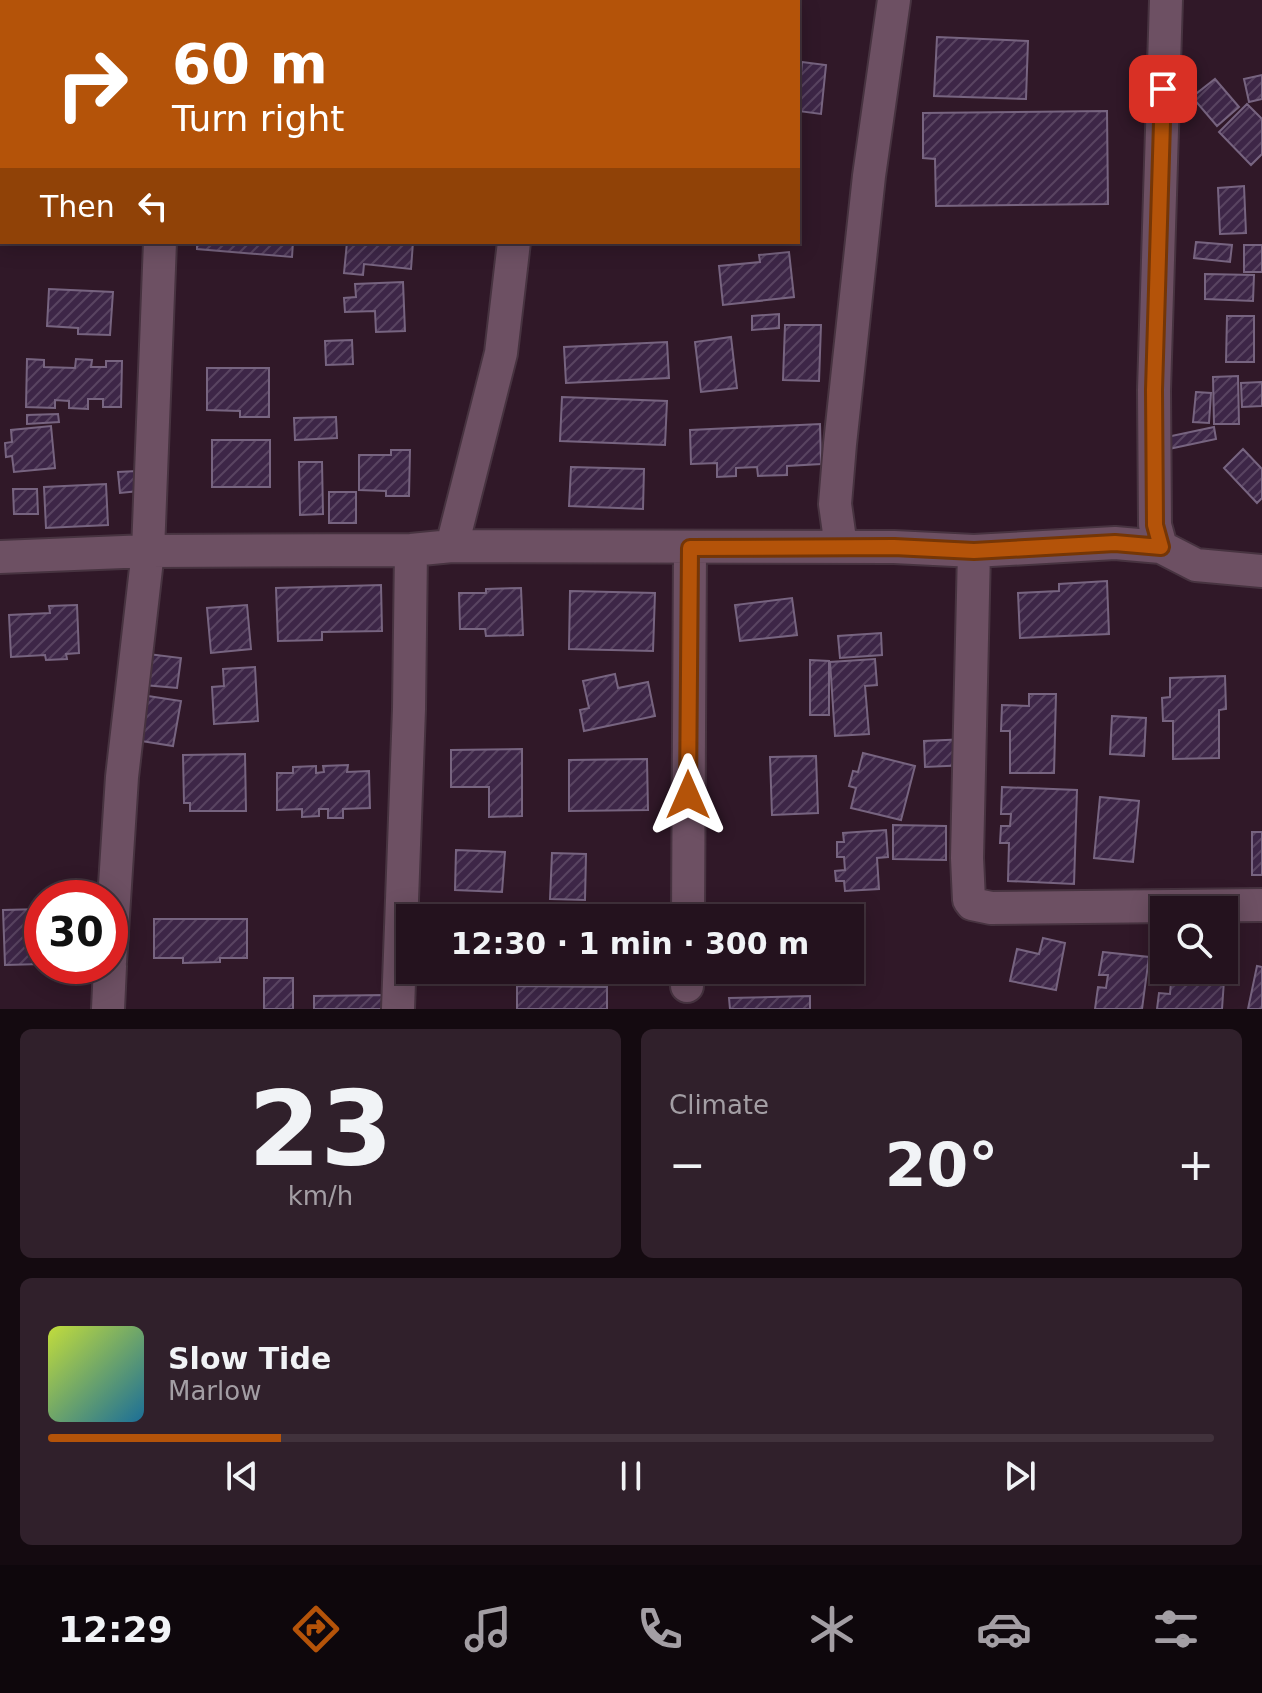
<!DOCTYPE html>
<html lang="en">
<head>
<meta charset="utf-8">
<style>
	:root { --surface:#24121e; --page:#30202b; --text:#f1f3f6; --muted:#a39ea4; --line:#41323c; --accent:#b45309 }
	body { margin:0; font-family:"DejaVu Sans",sans-serif; background:var(--page); color:var(--text); height:100vh; display:flex; flex-direction:column; font-size:30px; white-space:nowrap }
	* { box-sizing:border-box; margin:0 }
	p { font-size:26px; color:var(--muted) }
	.icon { flex:none; width:44px; height:44px; fill:none; stroke:currentColor; stroke-width:2; stroke-linecap:round; stroke-linejoin:round }
	.map { position:relative; height:1009px; overflow:hidden }
	.drawer { display:flex; flex-direction:column; gap:20px; padding:20px; background:#140a10; flex:1 }
	.drawer>* { flex:none }
	.guide { position:absolute; left:0px; top:0px; width:800px; height:244px; box-shadow:0 4px 20px #0003,0 0 0 2px var(--line); background:#b45309; color:#fff; overflow:hidden }
	.fabs { position:absolute; left:1150px; top:896px; display:grid; gap:16px }
	.fabs a { display:grid; place-items:center; width:88px; height:88px; border-radius:0px; background:var(--surface); box-shadow:0 4px 20px #0003,0 0 0 2px var(--line); font-size:40px }
	.speed { position:absolute; left:24px; top:880px; display:flex; gap:16px; font-size:40px; font-weight:700; text-align:center }
	.speed>* { display:grid; place-content:center; width:104px; height:104px; border-radius:50%; background:var(--surface); box-shadow:0 4px 20px #0003,0 0 0 2px var(--line); line-height:1 }
	.speed .limit { border:12px solid #d22; background:#fff; color:#111 }
	.pin { position:absolute; display:grid; place-items:center; width:68px; height:68px; color:#fff; margin:-34px; border-radius:16px; box-shadow:0 4px 12px #0006 }
	.me { position:absolute; width:88px; margin:-44px; rotate:0deg; stroke-linejoin:round; filter:drop-shadow(0 0 6px #0008) }
	.turn { display:flex; align-items:center; gap:28px; height:168px; padding:0 40px; font-size:36px }
	.turn .icon { width:104px; height:104px; stroke-width:2.5 }
	.turn b { display:block; font-size:56px; line-height:68px }
	.then { display:flex; align-items:center; height:76px; padding:0 40px; background:#0003; gap:16px; font-size:30px }
	.big { font-size:60px; font-weight:700; line-height:1.1 }
	.drawer .widget { flex:1; display:flex; flex-direction:column; justify-content:center; gap:12px; min-width:0; padding:0 28px; border-radius:12px; background:var(--page) }
	.drawer .dial { align-items:center; gap:0 }
	.dial b { font-size:104px; line-height:1 }
	.song { display:flex; align-items:center; gap:24px }
	.cover { width:96px; height:96px; border-radius:12px; background:linear-gradient(135deg,hsl(70 70% 55%),hsl(200 70% 35%)) }
	.played { height:8px; border-radius:4px; background:linear-gradient(90deg,var(--accent) 20%,var(--line) 20%) }
	.keys { display:flex; justify-content:space-around; direction:ltr }
	.heat { display:flex; justify-content:space-between; align-items:center; font-size:44px; direction:ltr }
	.drawer .tiles { flex:1; display:grid; gap:20px; grid-template-columns:1fr 1fr }
	.widget:last-child { grid-column:span 2 }
	.trip { position:absolute; left:396px; top:904px; width:468px; height:80px; border-radius:0px; background:var(--surface); box-shadow:0 4px 20px #0003,0 0 0 2px var(--line); font-weight:700; line-height:80px; text-align:center }
	.tab-bar { display:flex; height:128px; justify-content:space-around; align-items:center; background:#0e070c; color:var(--muted) }
	.tab-bar .icon { width:56px; height:56px }
	.tab-bar .selected { color:var(--accent) }
	.tab-bar b { font-size:36px; color:var(--text) }
	.map>svg:first-child { display:block }
	.building { fill:url(#building-hatch); stroke:#776480; stroke-width:2 }
	.lines { fill:none; stroke-linecap:round; stroke-linejoin:round }
	.street-casing { stroke:#473340; stroke-width:36 }
	.street { stroke:#6d5063; stroke-width:32 }
	.route-casing { stroke:#753606; stroke-width:20 }
	.route { stroke:#b45309; stroke-width:14 }
</style>
</head>
<body>
<div class="map">
<svg width="1262" height="1009" viewBox="0 0 1262 1009">
	<defs>
		<pattern id="building-hatch" width="6" height="6" patternUnits="userSpaceOnUse" patternTransform="scale(2)"><rect width="6" height="6" fill="#3d2647"/><path d="M-1 1l2-2M0 6l6-6M5 7l2-2" fill="none" stroke="#594461"/></pattern>
	</defs>
	<rect width="100%" height="100%" fill="#301828"/>
	<path class="building" d="M937 37 1028 41 1026 99 934 96Z
		M802 62 826 65 821 114 798 111Z
		M1262 75V99L1249 102 1244 79Z
		M1215 79 1239 107 1217 126 1192 97Z
		M1247 104 1262 119V154L1251 165 1219 132Z
		M1107 111 1108 204 936 206 935 159 923 158V113Z
		M1244 186 1246 233 1220 234 1218 188Z
		M197 242H293L292 257 197 249Z
		M347 242H413L411 269 364 264 363 275 344 273Z
		M1196 242 1232 245 1230 262 1194 258Z
		M1244 245H1262V272H1244Z
		M789 252 794 297 723 305 719 266 760 262 759 255Z
		M1205 274 1254 275 1253 301 1205 299Z
		M403 282 405 331 376 332 375 311 345 312 344 298 356 297 355 284Z
		M49 289 113 292 110 335 78 334V328L47 326Z
		M779 314V328L752 330V316Z
		M1227 316H1254V362H1226Z
		M785 325H821L819 381 783 380Z
		M731 337 737 388 701 392 695 342Z
		M352 340 353 364 326 365 325 341Z
		M667 342 669 378 566 383 564 347Z
		M27 359 44 360V367L75 368 76 359 92 360 91 367H106V361H122L121 407H103V399H88V409L69 408V401L55 400V408L26 407Z
		M207 368H269V417H240V411L207 410Z
		M1238 376 1239 424H1214L1213 377Z
		M1262 382V406L1242 407 1241 383Z
		M1196 392 1211 393 1209 423 1193 422Z
		M562 397 667 401 665 445 560 441Z
		M58 414 59 422 27 424V415Z
		M336 417 337 438 295 440 294 418Z
		M820 424 821 464 787 466V475L758 476 757 467 736 468V476L717 477V463L691 464 690 430Z
		M51 426 55 468 14 472 12 456 6 457 5 443 12 442 11 430Z
		M1214 427 1216 439 1164 450 1162 438Z
		M212 440H270V487H212Z
		M1243 449 1262 469V498L1257 503 1224 468Z
		M391 450H410L409 496H386V491L359 490V455H391Z
		M299 462H322L323 514 300 515Z
		M571 467 644 469 643 509 569 506Z
		M137 471 139 491 120 493 118 472Z
		M106 484 108 525 46 528 44 487Z
		M13 489H37L38 514H14Z
		M329 492H356V523H329Z
		M1107 581 1109 634 1020 638 1018 593 1059 591V584Z
		M381 585 382 631 322 632V640L278 641 276 588Z
		M521 588 523 635 486 636 485 629H460L459 593H486V589Z
		M570 591 655 593 653 651 569 649Z
		M792 598 797 635 740 641 735 605Z
		M77 605 79 653 66 654 67 659 46 660 45 655 11 657 9 615 50 613 49 606Z
		M247 605 251 649 211 653 207 608Z
		M881 633 882 655 840 658 838 636Z
		M148 654 181 658 177 688 144 685Z
		M875 659 877 685 865 686 869 734 835 736 830 662Z
		M810 660 829 661V715H810Z
		M255 667 258 721 214 724 212 687 224 686 223 669Z
		M615 674 618 688 648 682 655 716 584 731 580 710 589 708 583 681Z
		M1225 676 1226 709 1219 710V758L1173 759V721H1163L1162 698 1170 697V678Z
		M1029 694H1056L1054 773H1010V731H1001L1002 705 1029 706Z
		M148 696 181 701 173 746 141 741Z
		M1112 716 1146 718 1144 756 1110 754Z
		M967 739 968 765 925 767 924 741Z
		M522 749V816L489 817V787H451V750Z
		M863 753 915 766 901 820 851 808 856 788 849 786 853 771 858 772Z
		M245 754 246 811H190V803H184L183 755Z
		M816 756 818 813 772 815 770 757Z
		M647 759 648 810 569 811V760Z
		M348 765 347 772 369 771 370 808 343 809V818H328V809H319V816L302 817V809L277 810V773H293V767L316 766V773L324 772 323 766Z
		M1002 787 1077 790 1074 884 1008 881 1009 843H1000L1001 826H1010L1011 814H1001Z
		M1100 797 1139 801 1133 862 1094 858Z
		M893 825 946 826V860L893 859Z
		M886 830 888 857 877 858 879 889 845 891 844 881H836L835 871 845 870 844 857H837V842H844L843 833Z
		M1252 832H1262V875H1252Z
		M456 850 505 852 502 892 455 890Z
		M552 853 586 854 585 900 550 899Z
		M594 907H620V918H568V913H594Z
		M42 909V964L5 965 3 910Z
		M154 919H247V958H220V962L183 963V958H154Z
		M1043 938 1065 943 1056 990 1010 981 1017 949 1039 954Z
		M1103 952 1149 957 1142 1009H1095L1098 987 1106 988 1108 975H1099Z
		M1224 966H1225L1222 1009H1157L1159 993 1170 994 1172 970H1224Z
		M1257 966 1262 967V1009H1248Z
		M568 970H613V976H568Z
		M264 978H293V1009H264Z
		M517 986 607 987V1009H517Z
		M383 995V1009H314V996Z
		M810 996V1009H730L729 998Z"/>
	<g class="lines">
		<defs>
			<path id="street" d="M170 2V0
				M549 2V0
				M452 546 501 353 514 242
				M841 547 835 504 840 444 869 176 894 0
				M1161 547 1155 525 1154 390 1166 0
				M974 551 967 858 969 900 972 904 991 908 1262 905
				M0 557 148 551 411 550 452 546 894 547 974 551 1115 543 1161 547 1196 565 1262 571
				M688 918 690 548
				M110 962 122 777 148 551 160 242
				M687 986V970
				M108 1009 110 966
				M398 1009 409 709 411 550"/>
		</defs>
		<use href="#street" class="street-casing"/>
		<use href="#street" class="street"/>
	</g>
	<g class="lines">
		<defs>
			<path id="route" d="M688 795 690 548 894 547 974 551 1115 543 1161 547 1155 525 1154 390 1163 89"/>
		</defs>
		<use href="#route" class="route-casing"/>
		<use href="#route" class="route"/>
	</g>
</svg>
<div class="fabs">
<a><svg class="icon" aria-label="search" viewBox="0 0 24 24"><circle cx="10" cy="10" r="6"/><path d="M15 15l6 6"/></svg></a>
</div>
<div class="speed"><div class="limit">30</div></div>
<div class="pin" style="left:1163px;top:89px;background:#d93025"><svg class="icon" aria-label="arrive" viewBox="0 0 24 24"><path d="M6 21V4h12l-3 4 3 4H6"/></svg></div>
<svg class="me" style="left:688px;top:795px" viewBox="-20 -20 40 40"><path d="M0-17L14 15 0 8-14 15z" fill="#b45309" stroke="#fff" stroke-width="4"/></svg>
<div class="trip">12:30 · 1 min · 300 m</div>
<div class="guide">
<div class="turn"><svg class="icon" aria-label="right" viewBox="0 0 24 24"><path d="M7 20v-9h11M14 6l5 5-5 5"/></svg><div><b>60 m</b>Turn right</div></div>
<div class="then">Then<svg class="icon" aria-label="left" viewBox="0 0 24 24"><path d="M17 20v-9H6M10 6l-5 5 5 5"/></svg></div>
</div>
</div>
<section class="drawer">
<div class="tiles">
<div class="widget dial"><b>23</b><p>km/h</p></div>
<div class="widget"><p>Climate</p>
<div class="heat"><a>−</a><b class="big">20°</b><a>+</a></div>
</div>
<div class="widget">
<div class="song"><i class="cover"></i><div><b>Slow Tide</b><p>Marlow</p></div></div>
<div class="played"></div>
<div class="keys"><svg class="icon" aria-label="previous" viewBox="0 0 24 24"><path d="M18 5L8 12l10 7zM5 5v14"/></svg><svg class="icon" aria-label="pause" viewBox="0 0 24 24"><path d="M8 5v14M16 5v14"/></svg><svg class="icon" aria-label="next" viewBox="0 0 24 24"><path d="M6 5l10 7-10 7zM19 5v14"/></svg></div>
</div>
</div>
</section>
<nav class="tab-bar">
<b>12:29</b>
<svg class="icon selected" aria-label="directions" viewBox="0 0 24 24"><path d="M12 3l9 9-9 9-9-9zM9 14v-3h6M13 9l2 2-2 2"/></svg>
<svg class="icon" aria-label="music" viewBox="0 0 24 24"><path d="M9 18V5l10-2v13"/><circle cx="6" cy="18" r="3"/><circle cx="16" cy="16" r="3"/></svg>
<svg class="icon" aria-label="phone" viewBox="0 0 24 24"><path d="M5 4h4l2 5-3 2q2 4 5 5l2-3 5 2v4C11 20 4 13 5 4z"/></svg>
<svg class="icon" aria-label="climate" viewBox="0 0 24 24"><path d="M12 3v18M4 7l16 10M4 17L20 7"/></svg>
<svg class="icon" aria-label="car" viewBox="0 0 24 24"><path d="M5 17H2v-5l4-1 3-4h7l3 4 3 1v5h-3M9 17h6M6 11h13"/><circle cx="7" cy="17" r="2"/><circle cx="17" cy="17" r="2"/></svg>
<svg class="icon" aria-label="filters" viewBox="0 0 24 24"><path d="M4 7h16M4 17h16"/><circle cx="9" cy="7" r="2"/><circle cx="15" cy="17" r="2"/></svg>
</nav>
</body>
</html>
